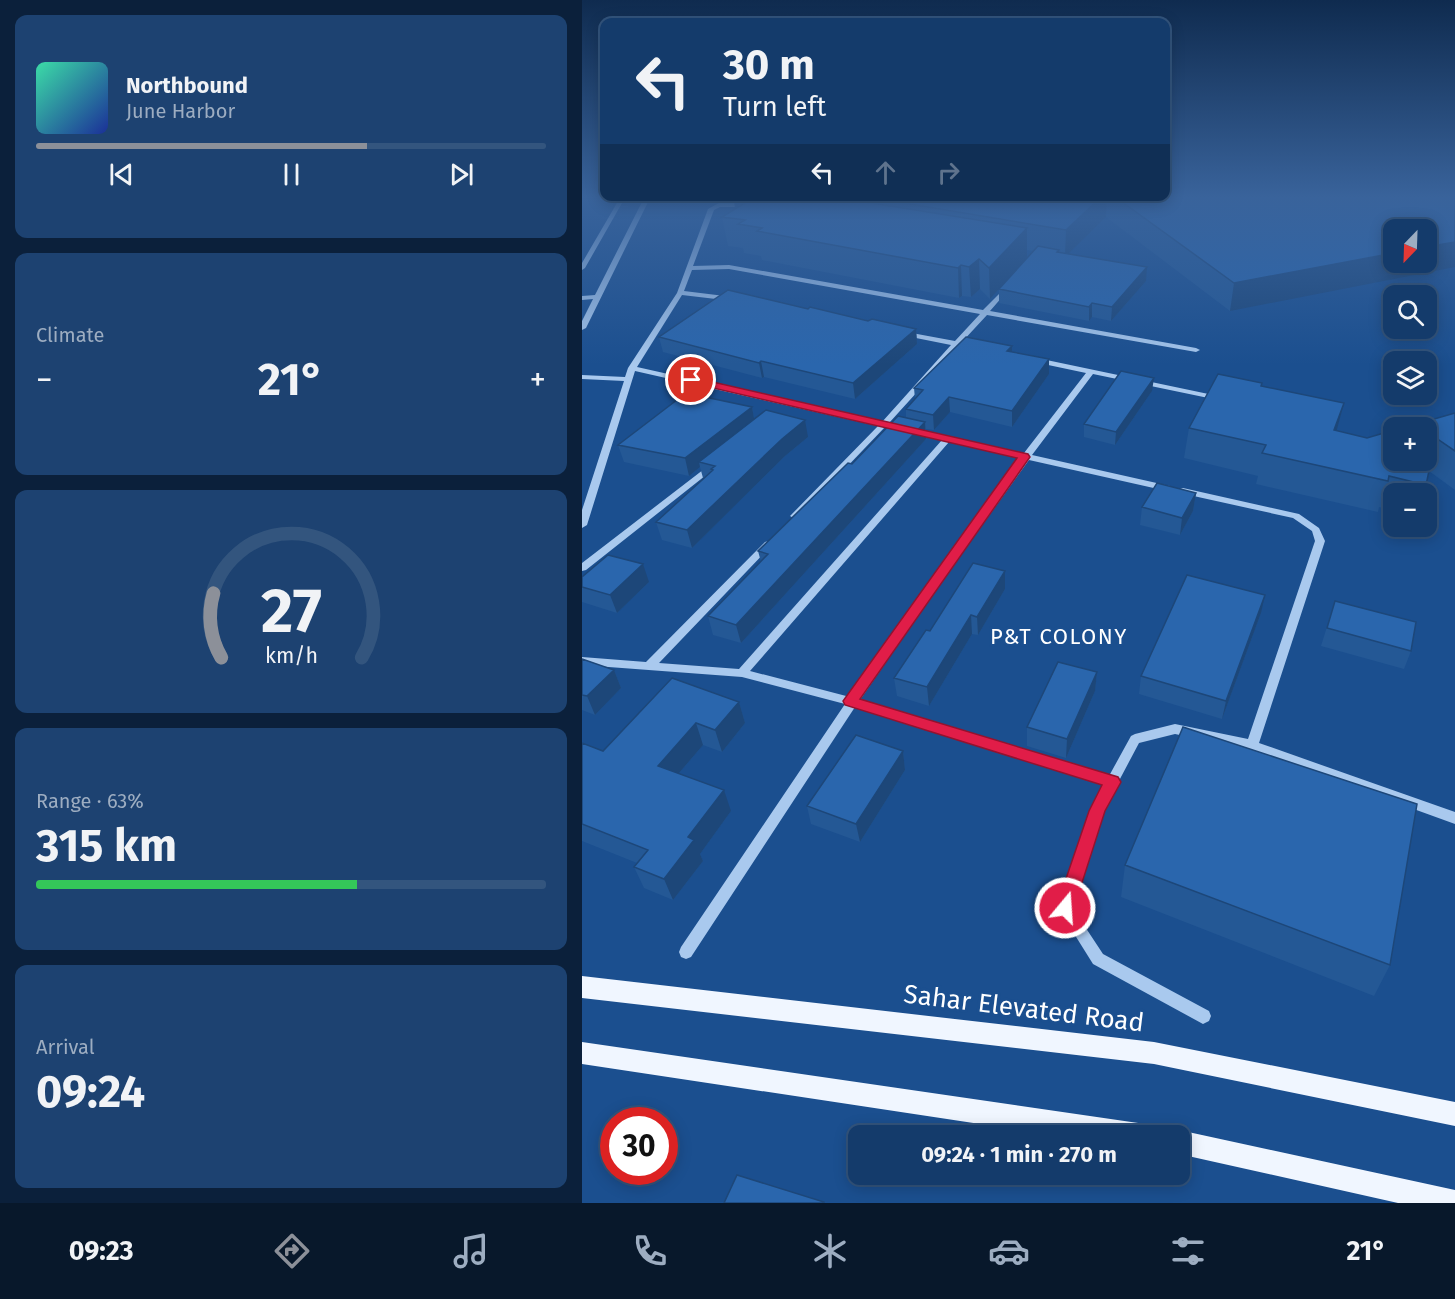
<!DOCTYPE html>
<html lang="en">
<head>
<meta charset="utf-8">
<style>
	:root { --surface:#143b6b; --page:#1d4271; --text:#f1f3f6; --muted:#9dadc1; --line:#33557e; --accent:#8c9099 }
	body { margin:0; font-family:"Fira Sans",sans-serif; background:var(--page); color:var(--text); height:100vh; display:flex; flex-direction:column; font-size:22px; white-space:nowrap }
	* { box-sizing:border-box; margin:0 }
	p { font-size:20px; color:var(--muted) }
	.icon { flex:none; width:33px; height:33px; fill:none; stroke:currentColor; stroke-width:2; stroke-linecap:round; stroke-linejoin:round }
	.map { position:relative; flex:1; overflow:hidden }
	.side { display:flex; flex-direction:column; gap:15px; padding:15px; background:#0b203b; width:582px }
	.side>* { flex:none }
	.banner { position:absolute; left:18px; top:18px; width:570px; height:183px; border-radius:12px; box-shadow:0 3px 15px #0003,0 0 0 2px var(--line); background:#143b6b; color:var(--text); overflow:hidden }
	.needle { width:39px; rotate:203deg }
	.buttons { position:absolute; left:801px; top:219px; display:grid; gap:12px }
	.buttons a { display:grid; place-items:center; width:54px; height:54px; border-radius:12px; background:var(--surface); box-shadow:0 3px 15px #0003,0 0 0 2px var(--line); font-size:30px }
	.speed { position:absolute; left:18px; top:1107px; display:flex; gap:12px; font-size:30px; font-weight:700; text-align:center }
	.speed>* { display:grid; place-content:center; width:78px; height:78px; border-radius:50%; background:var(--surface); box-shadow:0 3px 15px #0003,0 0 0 2px var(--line); line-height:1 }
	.speed .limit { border:9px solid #d22; background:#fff; color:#111 }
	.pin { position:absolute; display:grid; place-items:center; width:51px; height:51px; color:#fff; margin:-26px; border:3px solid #fff; border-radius:50%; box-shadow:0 2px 6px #0007 }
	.me { position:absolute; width:66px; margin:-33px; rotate:18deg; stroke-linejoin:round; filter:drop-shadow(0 0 4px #0008) }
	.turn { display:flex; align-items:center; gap:21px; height:126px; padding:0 24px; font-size:27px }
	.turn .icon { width:78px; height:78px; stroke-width:2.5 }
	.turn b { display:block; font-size:42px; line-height:51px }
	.lanes { display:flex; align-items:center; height:57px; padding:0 24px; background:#0003; justify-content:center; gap:30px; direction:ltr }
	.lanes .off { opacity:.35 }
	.big { font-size:45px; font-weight:700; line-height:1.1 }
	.side .widget { flex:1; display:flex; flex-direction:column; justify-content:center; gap:9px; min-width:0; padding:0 21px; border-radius:12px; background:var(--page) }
	.side .dial { align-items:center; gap:0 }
	.dial svg { height:156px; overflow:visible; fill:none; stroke:var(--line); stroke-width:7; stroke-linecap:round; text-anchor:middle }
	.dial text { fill:var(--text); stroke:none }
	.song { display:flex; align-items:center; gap:18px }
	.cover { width:72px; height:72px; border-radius:9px; background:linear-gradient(135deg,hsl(160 70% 55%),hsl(230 70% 35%)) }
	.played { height:6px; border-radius:3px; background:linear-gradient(90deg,var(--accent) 65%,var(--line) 65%) }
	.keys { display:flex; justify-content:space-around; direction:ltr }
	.heat { display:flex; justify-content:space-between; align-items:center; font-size:33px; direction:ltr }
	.charge { height:9px; border-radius:4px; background:linear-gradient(90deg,#34c759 63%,var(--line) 0) }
	.trip { position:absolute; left:266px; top:1125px; width:342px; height:60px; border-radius:12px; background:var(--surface); box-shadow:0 3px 15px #0003,0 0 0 2px var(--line); font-weight:700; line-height:60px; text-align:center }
	.tab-bar { display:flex; height:96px; justify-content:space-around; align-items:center; background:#08182b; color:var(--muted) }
	.tab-bar .icon { width:42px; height:42px }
	.tab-bar .selected { color:var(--accent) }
	.tab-bar b { font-size:27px; color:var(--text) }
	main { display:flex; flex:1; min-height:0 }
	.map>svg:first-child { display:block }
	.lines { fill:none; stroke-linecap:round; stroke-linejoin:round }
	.minor { fill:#a9c9ee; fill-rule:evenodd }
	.major { fill:#f0f6ff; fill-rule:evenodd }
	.wall { fill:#245895 }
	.shaded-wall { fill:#1d4779 }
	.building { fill:#2a66ad; stroke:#1d4779; stroke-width:1.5 }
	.route { fill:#e11d48; stroke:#92132f; stroke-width:1.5 }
	.labels { text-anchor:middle; stroke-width:6; stroke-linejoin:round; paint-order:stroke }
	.neighbourhood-label { font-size:22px; letter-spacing:1.5px; fill:#fff; stroke:#1b4f8f }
	.near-street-label { font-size:26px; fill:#fff; stroke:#1b4f8f }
</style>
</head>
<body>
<main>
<section class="side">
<div class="widget">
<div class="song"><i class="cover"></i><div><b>Northbound</b><p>June Harbor</p></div></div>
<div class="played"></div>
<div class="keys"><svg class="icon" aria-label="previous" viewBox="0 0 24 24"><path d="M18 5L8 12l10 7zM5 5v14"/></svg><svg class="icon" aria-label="pause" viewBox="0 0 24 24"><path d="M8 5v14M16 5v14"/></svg><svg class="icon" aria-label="next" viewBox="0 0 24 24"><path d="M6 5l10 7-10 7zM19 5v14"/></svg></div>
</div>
<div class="widget"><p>Climate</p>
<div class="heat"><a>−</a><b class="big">21°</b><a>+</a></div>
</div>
<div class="widget dial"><svg viewBox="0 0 100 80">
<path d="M14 69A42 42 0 1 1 86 69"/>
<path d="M14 69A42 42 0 0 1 10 36" stroke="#8c9099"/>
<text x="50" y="56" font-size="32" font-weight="700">27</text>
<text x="50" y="72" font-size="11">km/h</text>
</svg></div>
<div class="widget"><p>Range · 63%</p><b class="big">315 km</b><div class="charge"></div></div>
<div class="widget"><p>Arrival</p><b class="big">09:24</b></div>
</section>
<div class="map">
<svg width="873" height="1203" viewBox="0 0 873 1203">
	<rect width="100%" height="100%" fill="#1b4f8f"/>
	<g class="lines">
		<path class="minor" d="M39 196H44L3 268 0 270V263Z
			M63 196H69L4 328 0 330V321L11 299 0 300V296L13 295Z
			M137 203H166L169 205 166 207H138L132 210 111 266 147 265 401 310 425 286 428 288 408 311 614 348 618 350 614 352 405 315 379 343 392 345V349L376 347 307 423 442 453 504 373 452 362V358H455L636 396 640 398 636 400 511 374 450 455 588 486 590 488 588 490 585 491 447 460 355 588 278 700 527 776 549 736 553 734 593 724 666 739 733 541 730 531 711 518 598 493 596 491 598 489 601 488 717 514 737 528 743 541 677 743 873 812V824L669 750 593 734 557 743 521 811 490 907 521 954 627 1011 629 1016 627 1021 621 1024 511 964 476 908 508 811 522 785 273 707 109 957 104 959 99 957 97 952 99 947 263 704 160 677 0 665V657L64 662 183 542 186 541 191 544 189 546 77 663 157 669 360 440 303 427 216 518 213 519 208 516 210 514 296 426 53 371 5 525 0 528V510L42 381 0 379V375L43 377 46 368 95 293 126 209ZM147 269 398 314 373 341 319 331V335L369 345 300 422 55 367 100 295 151 301 154 299 151 297 102 291 110 270ZM367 442 439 458 347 583 268 697 168 671Z
			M130 463 134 466 133 468 4 570 0 571V563Z"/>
		<path class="major" d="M0 976 572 1042 873 1102V1126L572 1064 0 998Z
			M0 1042 563 1124 572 1127 575 1136H478L0 1064Z
			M597 1130 873 1190V1203H816L597 1154V1136H587Z"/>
	</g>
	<path class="wall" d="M159 196H873L648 311 524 217 486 254 564 281 529 321 510 317 507 321 417 303V289L452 251 445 250V258L408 299 398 289 389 297 380 296 377 298 180 260 179 256 162 253 161 248 146 246 140 217 153 209 152 201Z
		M226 309 286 321 334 329 335 344 273 399 182 377 180 378 81 352 77 337Z
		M430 352 467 359V374L430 427 368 412 352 430 344 429V439L159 643 131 635 126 616 179 562 176 551 270 464 324 418V409L333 399 332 388Z
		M680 386 762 403 754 431 785 438 844 428 873 413V490L847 471 841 494H812V511L797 507 796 512 674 484 676 476 602 458 607 428Z
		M570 391 533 445 502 437V424Z
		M170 407 172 419 226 437 203 456 110 548 80 540 74 522 121 478 118 467 107 476 42 462 36 445Z
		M614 493 611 511 598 535 558 525 560 507Z
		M423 571V589L396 635 390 634 347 706 315 696 312 678 348 631Z
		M0 577 67 582 35 613 0 602Z
		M753 601 829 651 822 669 739 646Z
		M679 613 640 719 557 694 559 676Z
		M0 659 32 670 39 688 13 715 0 710Z
		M515 672 513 691 484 758 445 746V727Z
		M157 702 163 723 140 752 121 745 97 773 149 811 118 854 121 861 91 900 62 888 52 867 55 863 0 841V743L21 751Z
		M321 751 323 770 278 842 229 824 225 806Z
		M543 865 808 965 792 996 539 897Z"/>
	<path class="shaded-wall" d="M520 196H525L524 217 483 257 484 230Z
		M445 228V258L408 299 407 268Z
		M873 242V267L648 311 652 283 812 253V262H844V247Z
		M397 259 398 289 389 297 387 267Z
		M379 265 380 296 377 298 376 268Z
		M565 267 564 281 529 321 530 307Z
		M510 303V317L507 321V307Z
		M334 329 335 344 273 399 271 383Z
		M430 346V360L425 351Z
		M467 359V374L430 427V411Z
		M179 361 182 377 180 378 177 363Z
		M572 378 570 391 533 445 534 432Z
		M367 397 368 412 352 430 351 415Z
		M762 403 754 433 752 430Z
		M170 407 173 424 117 462 118 467 107 476 103 458Z
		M223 420 226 437 203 456 110 548 105 530 200 439Z
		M343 422 344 439 159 643 154 625Z
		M614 493 611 511 598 535 600 518Z
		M61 564 67 582 35 613 28 595Z
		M423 571V589L396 635 395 617Z
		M683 595 679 613 640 719 644 701Z
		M389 615 390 634 347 706 345 687Z
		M32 670 39 688 13 715 5 696Z
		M515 672 513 691 484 758 485 739Z
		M157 702 163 723 140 752 133 730Z
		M114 723 121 745 85 787 76 766Z
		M321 751 323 770 278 842 274 824Z
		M142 790 149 811 118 854 121 861 91 900 82 879 106 837Z"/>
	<path class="building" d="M159 196H246L445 228 407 268 397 259 387 267 379 265 376 268 175 231 180 228 156 224 163 220 140 217 163 203 152 201Z
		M280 196H520L484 230Z
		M532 196H873V242L844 247V230H812V253L652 283Z
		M456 246 477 250 475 252 565 267 530 307 510 303 507 307 417 289Z
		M146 290 226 309 228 307 286 321 290 319 334 329 271 383 179 361 177 363 77 337Z
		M384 337 430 346 425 351 467 359 430 411 367 397 351 415 324 409 341 390 332 388Z
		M539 371 572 378 534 432 502 424Z
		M636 374 680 383 679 386 762 403 752 430 785 438 812 430V460H844V428H821L873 413V451L854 438 844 485 807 476 806 481 680 453 684 445 607 428Z
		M104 393 170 407 103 458 36 445Z
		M184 410 223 420 200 439 105 530 74 522 131 470 129 469 133 466 117 462Z
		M316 416 343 422 154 625 126 616 186 554 176 551 266 463 270 464Z
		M575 483 614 493 600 518 560 507Z
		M26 555 61 564 28 595 0 587V577Z
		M391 563 423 571 395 617 389 615 345 687 312 678 344 630 348 631Z
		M605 575 683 595 644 701 559 676Z
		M753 601 834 622 829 651 745 628Z
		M0 659 32 670 5 696 0 695Z
		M476 662 515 672 485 739 445 727Z
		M90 678 157 702 133 730 114 723 76 766 142 790 106 837 112 840 82 879 52 867 66 850 0 824V743L21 751Z
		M601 727 835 804 808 965 543 865Z
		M274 735 321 751 274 824 225 806Z
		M155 1175 242 1202V1203H142Z"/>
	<linearGradient id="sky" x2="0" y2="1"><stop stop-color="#0f2b4f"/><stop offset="0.54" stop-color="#39639b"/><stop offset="1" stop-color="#39639b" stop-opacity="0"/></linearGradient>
	<rect width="873" height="365" fill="url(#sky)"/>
	<path class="route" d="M109 377 446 454 448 457 278 699 536 777 539 782 523 811 490 914 483 916 476 914 474 908 507 811 520 785 263 705 261 701 435 458 105 382V378Z"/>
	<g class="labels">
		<g class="neighbourhood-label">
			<text x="477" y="644">P&amp;T COLONY</text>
		</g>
		<g class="near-street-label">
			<text transform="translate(442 1008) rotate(7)" y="9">Sahar Elevated Road</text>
		</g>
	</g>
</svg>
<div class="buttons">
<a><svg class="needle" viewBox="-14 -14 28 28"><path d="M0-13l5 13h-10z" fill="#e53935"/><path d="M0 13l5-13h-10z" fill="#9dadc1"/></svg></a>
<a><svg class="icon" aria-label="search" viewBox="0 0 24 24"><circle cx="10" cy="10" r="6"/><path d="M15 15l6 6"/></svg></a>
<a><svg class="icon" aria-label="layers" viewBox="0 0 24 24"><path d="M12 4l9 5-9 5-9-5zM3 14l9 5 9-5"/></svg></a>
<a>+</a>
<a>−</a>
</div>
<div class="speed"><div class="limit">30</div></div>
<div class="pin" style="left:109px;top:380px;background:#d93025"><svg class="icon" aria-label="arrive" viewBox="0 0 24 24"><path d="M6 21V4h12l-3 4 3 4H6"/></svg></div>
<svg class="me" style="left:483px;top:908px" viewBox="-20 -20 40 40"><circle r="17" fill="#e11d48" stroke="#fff" stroke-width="3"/><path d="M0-11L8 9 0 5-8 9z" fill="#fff"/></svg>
<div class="trip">09:24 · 1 min · 270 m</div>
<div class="banner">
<div class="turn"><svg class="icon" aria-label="left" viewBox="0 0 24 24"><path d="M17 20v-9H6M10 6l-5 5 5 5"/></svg><div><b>30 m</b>Turn left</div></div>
<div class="lanes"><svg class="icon" aria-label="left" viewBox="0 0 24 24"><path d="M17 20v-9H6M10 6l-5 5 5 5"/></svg><svg class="icon off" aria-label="ahead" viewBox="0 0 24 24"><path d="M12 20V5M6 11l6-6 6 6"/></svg><svg class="icon off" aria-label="right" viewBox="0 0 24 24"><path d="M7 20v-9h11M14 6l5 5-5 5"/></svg></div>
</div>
</div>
</main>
<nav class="tab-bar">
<b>09:23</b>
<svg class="icon selected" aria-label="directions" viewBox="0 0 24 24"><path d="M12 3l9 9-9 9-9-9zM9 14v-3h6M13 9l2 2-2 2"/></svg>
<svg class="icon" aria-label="music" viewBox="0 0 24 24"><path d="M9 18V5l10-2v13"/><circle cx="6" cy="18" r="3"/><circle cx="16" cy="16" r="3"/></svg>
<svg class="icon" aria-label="phone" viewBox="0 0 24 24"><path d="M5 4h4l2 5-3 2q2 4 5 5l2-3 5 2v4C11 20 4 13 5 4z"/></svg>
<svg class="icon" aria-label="climate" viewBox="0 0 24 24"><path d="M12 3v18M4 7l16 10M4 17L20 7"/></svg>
<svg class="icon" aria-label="car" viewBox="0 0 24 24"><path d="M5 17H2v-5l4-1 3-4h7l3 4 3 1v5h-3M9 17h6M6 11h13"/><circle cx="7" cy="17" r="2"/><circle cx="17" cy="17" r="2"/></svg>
<svg class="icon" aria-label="filters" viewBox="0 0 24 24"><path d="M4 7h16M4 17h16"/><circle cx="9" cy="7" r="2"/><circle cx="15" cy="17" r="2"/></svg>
<b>21°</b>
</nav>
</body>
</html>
